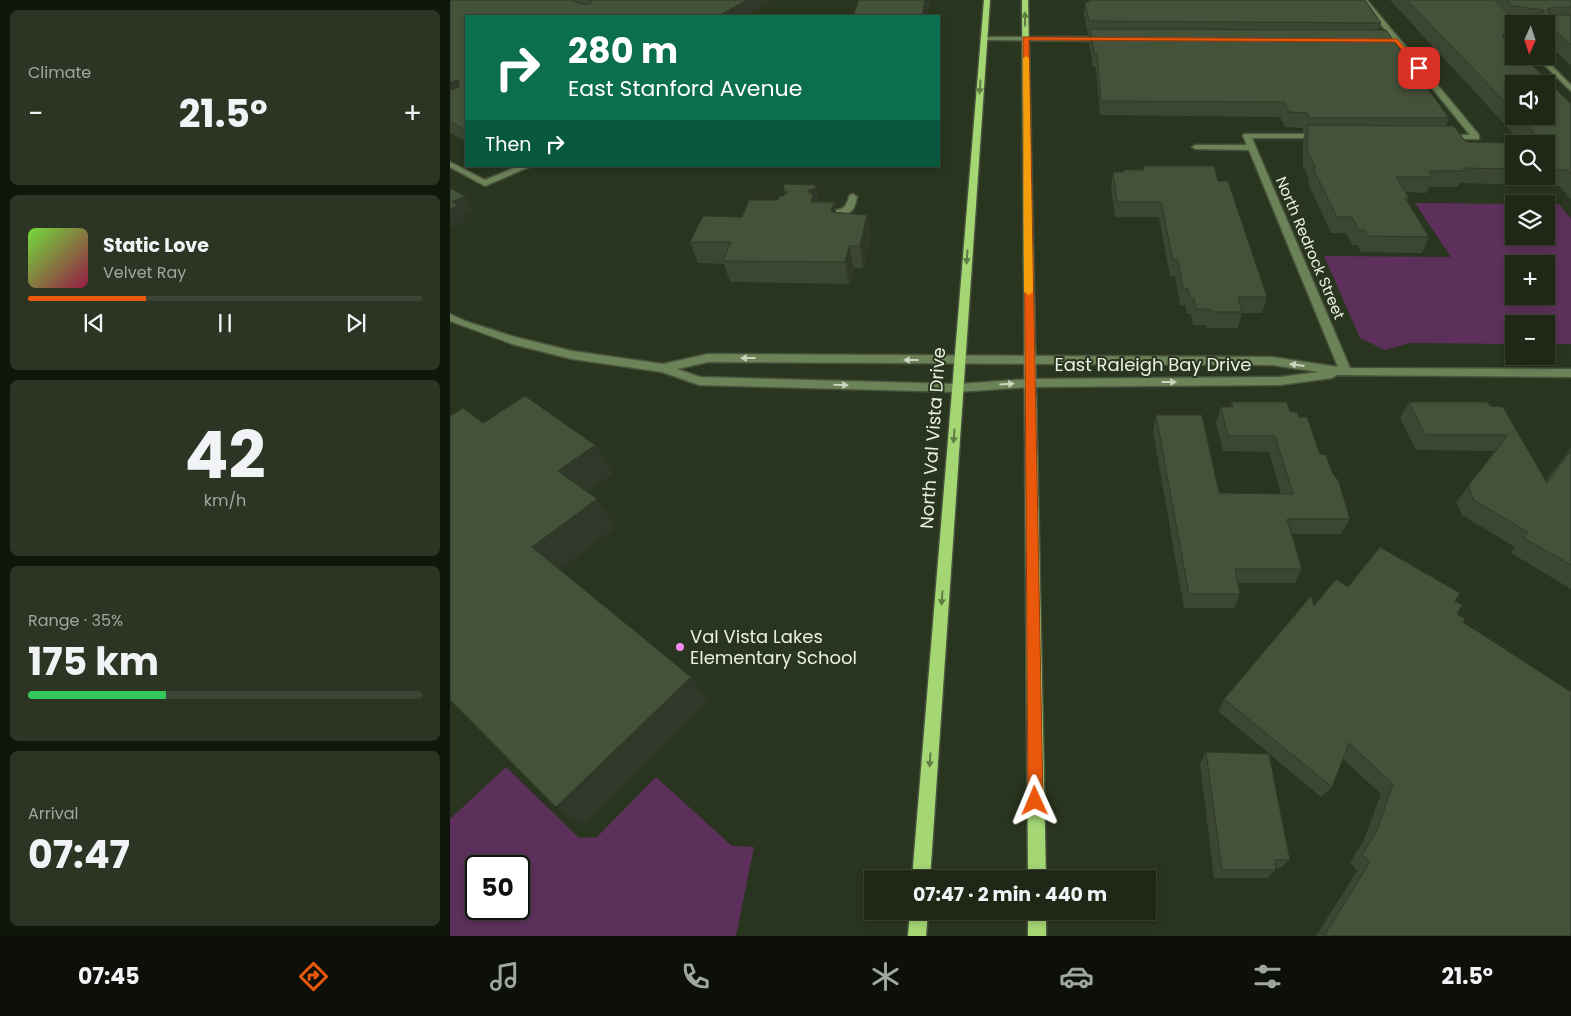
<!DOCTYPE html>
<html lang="en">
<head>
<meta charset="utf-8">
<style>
	:root { --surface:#1f2816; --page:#2c3423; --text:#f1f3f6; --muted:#a1a6a1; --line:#3c4435; --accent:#ea580c }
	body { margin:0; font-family:Poppins,sans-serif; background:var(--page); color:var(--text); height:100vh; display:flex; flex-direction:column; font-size:19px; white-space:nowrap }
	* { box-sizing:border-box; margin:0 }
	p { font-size:16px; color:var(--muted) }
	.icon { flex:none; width:28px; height:28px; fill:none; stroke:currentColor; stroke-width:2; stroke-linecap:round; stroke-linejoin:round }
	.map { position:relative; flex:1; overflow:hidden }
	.panel { display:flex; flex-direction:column; gap:10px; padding:10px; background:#11160c; width:450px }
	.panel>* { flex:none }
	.hud { position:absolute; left:15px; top:15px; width:475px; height:152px; border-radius:0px; box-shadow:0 2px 8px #0003,0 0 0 1px var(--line); background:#0b6e4f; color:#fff; overflow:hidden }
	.needle { width:32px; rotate:183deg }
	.tools { position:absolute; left:1055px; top:15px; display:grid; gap:10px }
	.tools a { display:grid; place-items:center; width:50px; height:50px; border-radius:0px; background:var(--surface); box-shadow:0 2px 8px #0003,0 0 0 1px var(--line); font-size:25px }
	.speed { position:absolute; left:15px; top:855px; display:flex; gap:10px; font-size:25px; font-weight:700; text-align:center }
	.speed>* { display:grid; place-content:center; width:65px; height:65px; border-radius:50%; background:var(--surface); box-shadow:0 2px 8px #0003,0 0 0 1px var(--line); line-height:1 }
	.speed .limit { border:2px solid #111; border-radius:8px; background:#fff; color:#111 }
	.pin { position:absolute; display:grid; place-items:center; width:42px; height:42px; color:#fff; margin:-21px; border-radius:10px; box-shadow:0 2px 8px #0006 }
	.me { position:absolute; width:55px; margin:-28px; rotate:359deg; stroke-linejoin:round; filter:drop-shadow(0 0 4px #0008) }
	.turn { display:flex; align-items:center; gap:18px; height:105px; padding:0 20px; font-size:22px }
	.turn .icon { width:65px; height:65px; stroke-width:2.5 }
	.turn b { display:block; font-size:35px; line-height:42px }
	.then { display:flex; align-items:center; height:48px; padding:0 20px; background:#0003; gap:10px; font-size:19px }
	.big { font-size:38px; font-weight:700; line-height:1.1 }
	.panel .tile { flex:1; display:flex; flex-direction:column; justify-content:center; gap:8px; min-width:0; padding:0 18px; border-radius:8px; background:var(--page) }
	.panel .dial { align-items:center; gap:0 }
	.dial b { font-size:65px; line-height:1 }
	.song { display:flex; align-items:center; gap:15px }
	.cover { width:60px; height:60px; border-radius:8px; background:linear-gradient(135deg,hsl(100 70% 55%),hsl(340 70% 35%)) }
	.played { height:5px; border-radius:2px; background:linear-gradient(90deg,var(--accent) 30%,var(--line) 30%) }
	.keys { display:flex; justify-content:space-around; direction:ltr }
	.heat { display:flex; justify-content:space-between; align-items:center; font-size:28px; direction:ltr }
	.charge { height:8px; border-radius:4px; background:linear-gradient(90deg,#34c759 35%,var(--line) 0) }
	.trip { position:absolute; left:414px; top:870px; width:292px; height:50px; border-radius:0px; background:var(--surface); box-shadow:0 2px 8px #0003,0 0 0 1px var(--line); font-weight:700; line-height:50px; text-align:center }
	.menu { display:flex; height:80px; justify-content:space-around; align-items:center; background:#0c1009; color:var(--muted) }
	.menu .icon { width:35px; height:35px }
	.menu .active { color:var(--accent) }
	.menu b { font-size:22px; color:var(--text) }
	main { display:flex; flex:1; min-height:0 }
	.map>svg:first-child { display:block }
	.green { fill:#5c305b; fill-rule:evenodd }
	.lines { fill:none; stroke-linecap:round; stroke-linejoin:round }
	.minor-casing { stroke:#48533d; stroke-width:3 }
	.major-casing { stroke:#48533d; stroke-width:3 }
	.minor { fill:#6b8356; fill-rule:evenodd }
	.major { fill:#a4d674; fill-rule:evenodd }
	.wall { fill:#3b4732; fill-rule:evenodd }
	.shaded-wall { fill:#303929 }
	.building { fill:#45523a; stroke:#303929 }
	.oneway { fill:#607d45 }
	.oneway2 { fill:#c9d5bf }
	.route { fill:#ea580c; stroke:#983908 }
	.slow { fill:#f59e0b }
	.poi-dot { fill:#f38af2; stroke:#29351e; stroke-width:2 }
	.labels { text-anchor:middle; stroke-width:4; stroke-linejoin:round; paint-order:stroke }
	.far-street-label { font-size:15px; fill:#e8f0e2; stroke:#29351e }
	.street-label { font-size:18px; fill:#e8f0e2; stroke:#29351e }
	.poi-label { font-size:18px; fill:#e8f0e2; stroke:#29351e; text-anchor:start }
</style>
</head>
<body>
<main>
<section class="panel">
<div class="tile"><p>Climate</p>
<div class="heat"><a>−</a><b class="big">21.5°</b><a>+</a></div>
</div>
<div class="tile">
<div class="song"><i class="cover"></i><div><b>Static Love</b><p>Velvet Ray</p></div></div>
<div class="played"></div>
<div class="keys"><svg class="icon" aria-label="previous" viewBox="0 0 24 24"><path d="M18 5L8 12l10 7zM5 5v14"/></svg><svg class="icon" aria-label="pause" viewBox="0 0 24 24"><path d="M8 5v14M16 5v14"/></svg><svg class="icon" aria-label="next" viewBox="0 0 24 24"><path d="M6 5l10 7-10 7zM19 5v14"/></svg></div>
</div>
<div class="tile dial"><b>42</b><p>km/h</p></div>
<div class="tile"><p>Range · 35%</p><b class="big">175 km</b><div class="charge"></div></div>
<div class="tile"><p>Arrival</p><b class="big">07:47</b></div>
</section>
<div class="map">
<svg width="1121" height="936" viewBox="0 0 1121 936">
	<rect width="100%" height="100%" fill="#29351e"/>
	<path class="green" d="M965 203 1068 204H1064V236H1096V204H1109L1121 219V344H1096V324H1064V344L960 343 935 350 910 338 874 256 1001 257ZM1064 264H1096V296H1064Z
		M56 767 129 838 147 837 206 777 282 846 304 847 286 936H0V819ZM26 866H69V909H26Z"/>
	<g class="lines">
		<defs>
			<path id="minor" d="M911 0H917L1029 135V139H993L992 137 996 135H1020Z
				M1028 0H1034L1056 21 1086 24 1060 25 1064 29V35L1062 34Z
				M531 37H655L658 39 655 41 533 40 530 38Z
				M1085 56H1092L1121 85V91Z
				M794 134H871L875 136 871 138H802L900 368 1121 369V377L887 375 882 378 830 385 580 387 508 392 249 385 212 372 122 359 62 344 0 321V314L15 321 65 337 122 351 213 364 258 354 822 357 888 367 799 150 746 149 742 147 746 145H797L793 136ZM258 362 822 365 869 372 830 377 580 379 508 384 250 377 227 369Z
				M0 162 35 180 69 166H81L35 186 0 167Z
				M403 194 407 197C406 201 405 206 403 209 397 217 376 218 369 213 375 208 388 213 394 207 397 205 398 199 400 195Z"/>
			<path id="major" d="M534 0H540L480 879H462Z
				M572 0H578L596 879H578Z
				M460 911H478L476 936H458Z
				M578 911H596V936H578Z"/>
		</defs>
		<use href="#minor" class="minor-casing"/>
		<use href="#major" class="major-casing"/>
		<use href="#minor" class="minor"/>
		<use href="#major" class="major"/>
	</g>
	<path class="wall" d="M0 0H323L295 16H16V141L0 133Z
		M638 0H915L931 23 928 30 999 118 996 126 1016 142 1072 143 940 0H1121V65L1096 43V24H1079L1080 22 1065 20 1060 35 1056 39 1121 104V200L1109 186 1010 183 1008 187H979L976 193 955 192 959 198 957 202 979 237 972 253 911 252 908 245H902L896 233H881L858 183 859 180 853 166V140L855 132H853V128L835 127 830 117 650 115 646 67H643L639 42V35H638L634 15 635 2H638ZM1064 84 1096 116H1064ZM1064 144H1096V176H1064Z
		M693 166 768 181 817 297 812 313H792L788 328H757L756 325H743L741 314H737L735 305H730L725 276H720L709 217H665L661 188 663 172H673V170H693Z
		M333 187 370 202H384L386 213 417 215 421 236 413 268H404L399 284 280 282 274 264 248 263 240 242 328 200 335 194Z
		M782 402 840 412 849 417 870 454 882 472 900 519 891 534H842L852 569 845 583H788L790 594 784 608H734L703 431 706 415 769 493 831 494 819 452 773 451 766 423 771 407H780Z
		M959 402 1040 406 1096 481 1121 447V589L1061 553 1065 547 1012 515 1006 502 1046 451 966 450 950 418Z
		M898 587 1005 601 1007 614 1013 622 1121 936H866L907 871 900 862 913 842 931 794 893 759 882 787 871 797 768 711 774 699 864 606Z
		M756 752 840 860 830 868H826V870L817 878H764L750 764Z"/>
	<path class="shaded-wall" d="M297 0H323L295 16H268Z
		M475 0H481L477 16H472Z
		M1066 21 1065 24H1064V26L1060 35 1046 49 1052 36Z
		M9 80 16 93 0 99V82Z
		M366 185 371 206 365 223 358 191Z
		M15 196 24 211 14 216 17 221 0 229V209L2 202Z
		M384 202 388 224 381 212Z
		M417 215 421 236 413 268 410 246Z
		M399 246 404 268 399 284 395 262Z
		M145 445 163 474 128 499 108 471Z
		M147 499 166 527 105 574 82 547Z
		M241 677 258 700 133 825 106 807Z"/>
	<path class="building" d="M0 0H120L131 4H140L142 2 137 0H297L268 16H16V130L0 122V90L9 87V80L0 82Z
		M409 0H475L472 16H403Z
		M639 0H915L931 23 639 21 635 2H640Z
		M957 0H1044L1066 21 1052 36 1064 47V56H1073L1121 104V174L1118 170H1096V144H1064V169L1013 168 1015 171H979L983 177H946L959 198H955L979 237 918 236 914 230H909L902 217H887L863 168H866L857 151 858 125 1004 126 1016 142 1095 144 1068 116H1096V84H1064V111Z
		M1056 0H1121V7H1103L1098 9V12L1103 15H1121V45L1085 13H1093L1094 10 1063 6Z
		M640 29 936 30 999 118H858V113L839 112 834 102 651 101 647 53H644Z
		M693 166H764L768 181H778L817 297H788L792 312H761L760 309H746L744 298H740L738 289H733L728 260H723L711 202H667L663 172H674L673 170H694Z
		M334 184 366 185 365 188 358 191 363 195 361 202H384L381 212 417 215 410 246H399L395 262 273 261 281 242H240L253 216 292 217 299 200H328L329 196H333L338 192 333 187Z
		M0 188 15 196 2 202 8 205 0 209Z
		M75 396 145 445 108 471 147 499 82 547 241 677 106 807 0 700V416L13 408 33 423Z
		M782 402H837L840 412H847L849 417H857L870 454 876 455 882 472 889 482 900 519H837L852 569H785L790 594H739L706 415H752L769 493 843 494 825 436H778L771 407H783Z
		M959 402H1038L1040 406 1053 407 1097 483 1121 450V565L1074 538 1078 532 1024 500 1018 486 1058 435H975Z
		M930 547 1010 593 1005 601 1012 605 1007 614 1015 619 1013 622 1121 692V936H874L920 862 912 854 926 833 943 784 899 743 882 787 774 699 861 596 864 606 886 579 898 587Z
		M756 752 819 754 840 860H825L826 870H772Z"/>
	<defs><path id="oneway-solid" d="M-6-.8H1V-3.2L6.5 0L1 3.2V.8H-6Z" transform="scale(1.25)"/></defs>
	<g class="oneway">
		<use href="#oneway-solid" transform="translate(575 19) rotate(-91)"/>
		<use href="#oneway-solid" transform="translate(530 87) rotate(94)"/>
		<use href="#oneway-solid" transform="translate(517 257) rotate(94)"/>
		<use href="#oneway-solid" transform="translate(504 436) rotate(94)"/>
		<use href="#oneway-solid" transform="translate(492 598) rotate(94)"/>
		<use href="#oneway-solid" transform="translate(480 760) rotate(94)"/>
	</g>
	<g class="oneway2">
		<use href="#oneway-solid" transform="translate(298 358) rotate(-180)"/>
		<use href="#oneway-solid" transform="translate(461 360) rotate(-180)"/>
		<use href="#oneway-solid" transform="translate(847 365) rotate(-172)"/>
		<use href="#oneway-solid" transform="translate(719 382)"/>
		<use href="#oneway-solid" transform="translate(557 384) rotate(-4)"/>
		<use href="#oneway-solid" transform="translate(391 385) rotate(1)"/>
	</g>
	<path class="route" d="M573 37 947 39 973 68 967 69 945 42 579 40 593 801 591 806 585 809 580 806 578 801Z"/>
	<path class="slow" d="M576 56 579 58 583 292 579 295 574 292 573 58Z"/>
	<circle class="poi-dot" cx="230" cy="647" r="5"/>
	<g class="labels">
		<g class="far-street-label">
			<text transform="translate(860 248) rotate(67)" y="5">North Redrock Street</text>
		</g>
		<g class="street-label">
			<text x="703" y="371">East Raleigh Bay Drive</text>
			<text transform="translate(483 438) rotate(-86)" y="6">North Val Vista Drive</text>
		</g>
		<g class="poi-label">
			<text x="240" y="643">Val Vista Lakes<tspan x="240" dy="21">Elementary School</tspan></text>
		</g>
	</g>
</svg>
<div class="tools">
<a><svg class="needle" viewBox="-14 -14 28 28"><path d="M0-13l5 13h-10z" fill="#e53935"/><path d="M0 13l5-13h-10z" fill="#a1a6a1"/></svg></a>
<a><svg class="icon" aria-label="sound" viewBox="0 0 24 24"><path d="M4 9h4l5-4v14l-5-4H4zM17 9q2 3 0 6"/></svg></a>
<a><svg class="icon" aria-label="search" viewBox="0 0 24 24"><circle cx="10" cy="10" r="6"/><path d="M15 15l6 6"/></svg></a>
<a><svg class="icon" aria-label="layers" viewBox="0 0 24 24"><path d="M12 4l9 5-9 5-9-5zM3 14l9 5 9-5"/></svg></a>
<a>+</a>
<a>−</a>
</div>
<div class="speed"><div class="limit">50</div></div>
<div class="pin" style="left:969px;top:68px;background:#d93025"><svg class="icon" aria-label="arrive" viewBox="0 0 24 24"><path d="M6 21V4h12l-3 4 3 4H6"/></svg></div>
<svg class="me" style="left:585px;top:801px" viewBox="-20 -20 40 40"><path d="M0-17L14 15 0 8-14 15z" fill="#ea580c" stroke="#fff" stroke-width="4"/></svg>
<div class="trip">07:47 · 2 min · 440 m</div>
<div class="hud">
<div class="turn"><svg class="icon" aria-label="right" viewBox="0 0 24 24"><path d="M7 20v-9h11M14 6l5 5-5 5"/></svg><div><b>280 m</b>East Stanford Avenue</div></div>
<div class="then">Then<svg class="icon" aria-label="right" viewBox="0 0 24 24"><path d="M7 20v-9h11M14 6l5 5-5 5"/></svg></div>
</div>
</div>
</main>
<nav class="menu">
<b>07:45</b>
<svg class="icon active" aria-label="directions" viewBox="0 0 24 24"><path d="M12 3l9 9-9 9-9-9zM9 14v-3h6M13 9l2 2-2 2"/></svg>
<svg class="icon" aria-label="music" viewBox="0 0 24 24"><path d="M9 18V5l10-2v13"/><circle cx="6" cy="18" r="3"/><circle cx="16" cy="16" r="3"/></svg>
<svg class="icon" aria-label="phone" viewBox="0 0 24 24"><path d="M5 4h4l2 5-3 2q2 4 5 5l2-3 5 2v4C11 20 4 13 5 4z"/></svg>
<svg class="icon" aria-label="climate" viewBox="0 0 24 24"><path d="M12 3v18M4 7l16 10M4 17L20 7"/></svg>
<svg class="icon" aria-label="car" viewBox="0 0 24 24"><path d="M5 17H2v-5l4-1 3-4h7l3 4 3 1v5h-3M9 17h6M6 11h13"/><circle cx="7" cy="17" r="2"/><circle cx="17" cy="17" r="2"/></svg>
<svg class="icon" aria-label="filters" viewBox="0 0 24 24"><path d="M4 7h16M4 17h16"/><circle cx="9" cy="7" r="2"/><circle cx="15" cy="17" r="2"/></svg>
<b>21.5°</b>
</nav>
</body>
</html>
